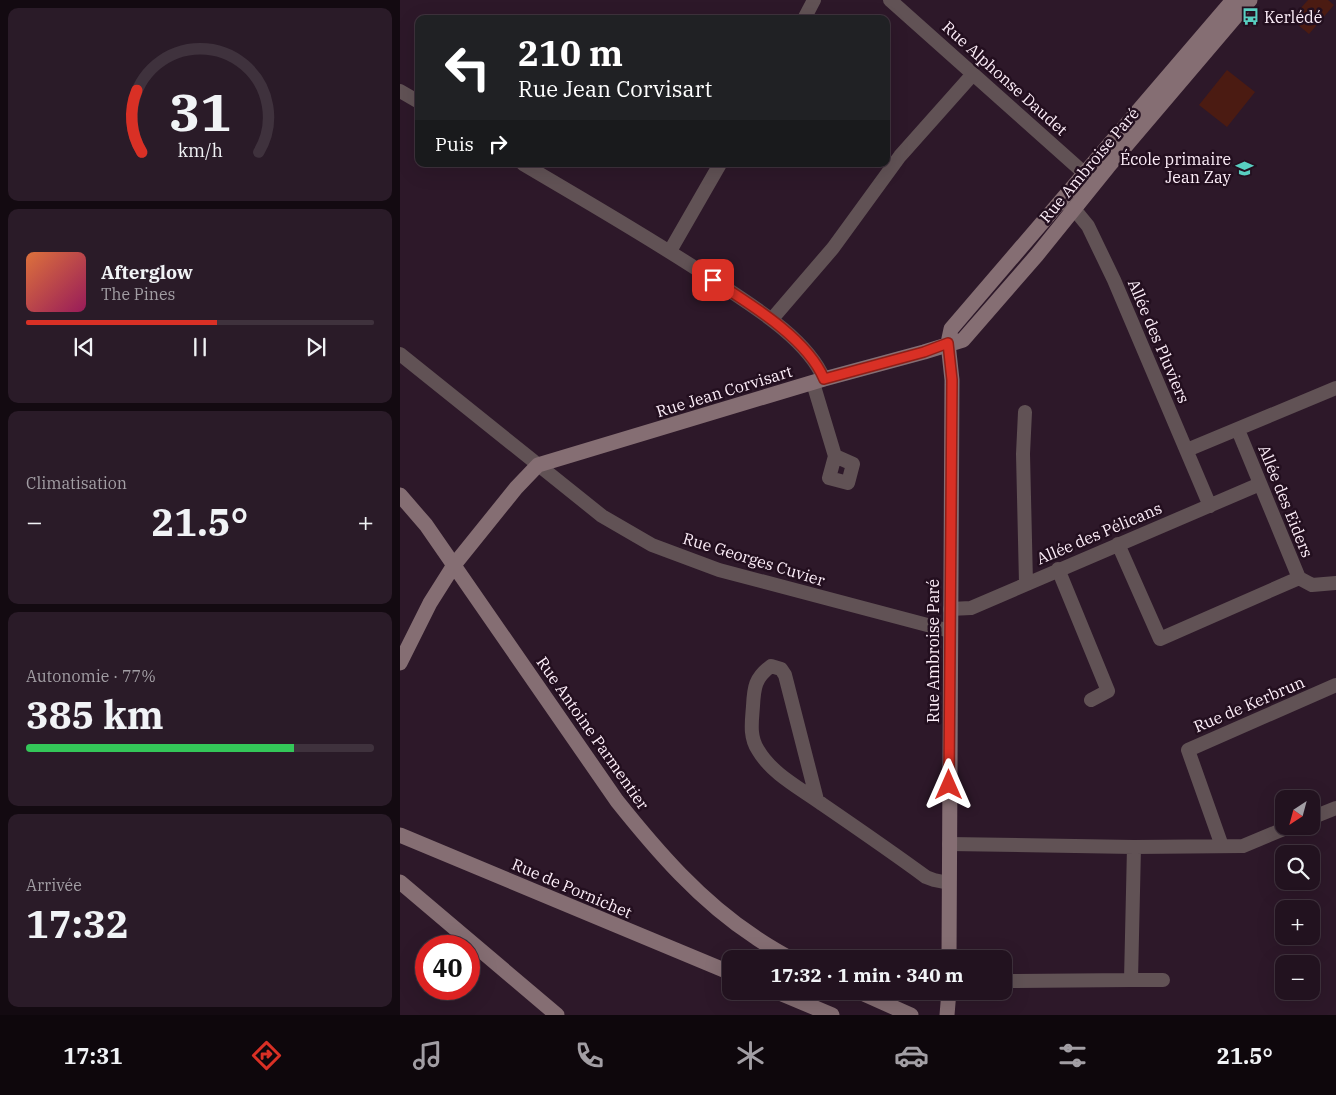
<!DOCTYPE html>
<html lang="fr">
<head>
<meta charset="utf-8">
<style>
	:root { --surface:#22121f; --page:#2a1b28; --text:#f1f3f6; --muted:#a29ea4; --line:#3f323d; --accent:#d93025 }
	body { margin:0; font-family:"IBM Plex Serif",serif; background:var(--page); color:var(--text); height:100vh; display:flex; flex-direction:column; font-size:19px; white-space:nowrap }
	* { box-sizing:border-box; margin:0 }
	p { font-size:16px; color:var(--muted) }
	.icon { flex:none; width:28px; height:28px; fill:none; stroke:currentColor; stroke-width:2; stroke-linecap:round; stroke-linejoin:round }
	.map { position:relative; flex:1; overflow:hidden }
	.details { display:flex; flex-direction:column; gap:8px; padding:8px; background:#130a11; width:400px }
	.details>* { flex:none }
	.banner { position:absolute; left:15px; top:15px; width:475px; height:152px; border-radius:10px; box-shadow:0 5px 20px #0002,0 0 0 1px var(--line); background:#202124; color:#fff; overflow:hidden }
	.needle { width:32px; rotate:216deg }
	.controls { position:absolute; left:875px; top:790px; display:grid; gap:10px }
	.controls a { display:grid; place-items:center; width:45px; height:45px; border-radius:10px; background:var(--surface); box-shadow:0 5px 20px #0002,0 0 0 1px var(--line); font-size:25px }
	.speed { position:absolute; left:15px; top:935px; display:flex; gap:10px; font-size:25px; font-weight:700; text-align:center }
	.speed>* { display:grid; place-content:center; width:65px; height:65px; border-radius:50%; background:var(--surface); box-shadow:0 5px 20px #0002,0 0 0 1px var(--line); line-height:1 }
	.speed .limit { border:8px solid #d22; background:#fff; color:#111 }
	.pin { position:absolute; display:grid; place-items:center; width:42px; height:42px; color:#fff; margin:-21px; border-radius:10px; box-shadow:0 2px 8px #0006 }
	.me { position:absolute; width:55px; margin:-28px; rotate:0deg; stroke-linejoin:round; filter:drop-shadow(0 0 4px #0008) }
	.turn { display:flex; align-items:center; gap:18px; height:105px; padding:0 20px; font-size:22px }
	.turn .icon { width:65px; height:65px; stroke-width:2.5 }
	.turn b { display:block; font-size:35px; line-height:42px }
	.then { display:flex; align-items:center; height:48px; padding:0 20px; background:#0003; gap:10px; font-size:19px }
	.big { font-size:38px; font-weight:800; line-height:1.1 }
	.details .card { flex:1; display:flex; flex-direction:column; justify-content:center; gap:8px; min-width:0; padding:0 18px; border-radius:10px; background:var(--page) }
	.details .dial { align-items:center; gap:0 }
	.dial svg { height:130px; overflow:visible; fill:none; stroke:var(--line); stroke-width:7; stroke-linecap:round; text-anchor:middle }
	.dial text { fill:var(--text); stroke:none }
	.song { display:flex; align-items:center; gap:15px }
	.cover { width:60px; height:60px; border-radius:8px; background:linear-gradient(135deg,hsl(20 70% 55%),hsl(330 70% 35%)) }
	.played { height:5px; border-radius:2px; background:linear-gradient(90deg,var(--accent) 55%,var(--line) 55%) }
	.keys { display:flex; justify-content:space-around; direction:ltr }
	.heat { display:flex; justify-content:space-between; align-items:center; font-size:28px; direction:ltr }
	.charge { height:8px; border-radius:4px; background:linear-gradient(90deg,#34c759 77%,var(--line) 0) }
	.trip { position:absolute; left:322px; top:950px; width:290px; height:50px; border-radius:10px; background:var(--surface); box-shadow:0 5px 20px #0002,0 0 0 1px var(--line); font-weight:800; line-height:50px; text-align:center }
	.dock { display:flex; height:80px; justify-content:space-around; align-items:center; background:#0e070c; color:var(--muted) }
	.dock .icon { width:35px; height:35px }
	.dock .selected { color:var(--accent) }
	.dock b { font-size:22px; color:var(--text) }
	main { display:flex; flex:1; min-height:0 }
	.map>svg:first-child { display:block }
	.pitch { fill:#4b1b12 }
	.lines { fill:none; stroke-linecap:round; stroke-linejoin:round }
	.street { stroke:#615255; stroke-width:14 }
	.secondary { stroke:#856e73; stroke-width:15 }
	.route-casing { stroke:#8d1f18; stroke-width:12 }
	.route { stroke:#d93025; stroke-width:9 }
	.labels { text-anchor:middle; stroke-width:5; stroke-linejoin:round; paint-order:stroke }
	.poi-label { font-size:16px; fill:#fdeef9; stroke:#230f1f; text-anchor:start }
	.street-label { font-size:16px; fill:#fdeef9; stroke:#230f1f }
</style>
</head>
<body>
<main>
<section class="details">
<div class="card dial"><svg viewBox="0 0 100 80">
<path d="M14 69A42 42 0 1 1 86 69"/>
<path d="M14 69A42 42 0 0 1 11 31" stroke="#d93025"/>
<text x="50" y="56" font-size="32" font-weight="700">31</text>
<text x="50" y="72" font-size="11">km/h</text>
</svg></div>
<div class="card">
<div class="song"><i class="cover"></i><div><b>Afterglow</b><p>The Pines</p></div></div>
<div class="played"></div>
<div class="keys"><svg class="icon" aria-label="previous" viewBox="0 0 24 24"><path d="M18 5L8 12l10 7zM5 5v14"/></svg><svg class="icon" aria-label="pause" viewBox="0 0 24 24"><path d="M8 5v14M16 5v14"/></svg><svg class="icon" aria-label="next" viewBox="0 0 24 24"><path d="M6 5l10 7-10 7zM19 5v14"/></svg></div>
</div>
<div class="card"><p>Climatisation</p>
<div class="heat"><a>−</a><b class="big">21.5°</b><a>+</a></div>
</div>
<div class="card"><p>Autonomie · 77%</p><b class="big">385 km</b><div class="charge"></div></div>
<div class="card"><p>Arrivée</p><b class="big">17:32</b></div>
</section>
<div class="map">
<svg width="936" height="1015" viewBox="0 0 936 1015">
	<rect width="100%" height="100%" fill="#2d1829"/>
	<path class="pitch" d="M908 0H928L934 5 909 34 891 19Z
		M827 70 855 92 827 127 799 105Z"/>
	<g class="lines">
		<path class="street" d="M490 0 693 181
			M404 19 414 0
			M0 91 19 102
			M123 164C187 202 252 239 315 281 351 305 407 338 424 379
			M666 203 679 215 688 226 714 280 810 506
			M270 251 320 164
			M372 319 433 248 500 156 573 74
			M0 354 202 516 252 545 319 570 550 631
			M413 383 435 456 429 478 448 483 453 464 435 456
			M625 412 623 454 626 583
			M838 430 899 578 912 585 936 583
			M787 450 936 388
			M718 544 760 639 899 578
			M658 569 708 691 691 700
			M550 609 571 608 860 484
			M417 800 385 675 381 669 371 666C355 678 354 687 353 706 352 721 349 736 358 750 372 774 400 788 422 804 457 828 492 852 526 877L534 880 549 883
			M911 818 936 808
			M549 844 734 847 843 846 891 826
			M822 846 788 750 936 685
			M731 980H763
			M604 981 731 980 734 847"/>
		<path class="secondary" d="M0 495 26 525 217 801C257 851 300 901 355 937 366 945 379 952 391 959
			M0 663 30 603 54 565 116 488 138 465 424 379 524 352 563 340 637 255 708 167 850 0
			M0 835 331 973
			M0 882 157 1015
			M549 959 552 380 548 343 551 329 833 0
			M375 991 432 1015
			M457 991 511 1015
			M547 1015 549 991"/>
	</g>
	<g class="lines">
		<defs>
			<path id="route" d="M313 280C350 304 407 338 424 379L524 352 548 343 552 380 549 785"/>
		</defs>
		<use href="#route" class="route-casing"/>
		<use href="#route" class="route"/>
	</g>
	<defs>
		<symbol id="bus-bare" viewBox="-9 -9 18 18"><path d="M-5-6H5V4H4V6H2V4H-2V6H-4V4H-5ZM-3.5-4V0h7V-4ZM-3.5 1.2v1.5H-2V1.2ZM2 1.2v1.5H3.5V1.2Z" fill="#58cec0" stroke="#230f1f" stroke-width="2.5" paint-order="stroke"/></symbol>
		<symbol id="school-bare" viewBox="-9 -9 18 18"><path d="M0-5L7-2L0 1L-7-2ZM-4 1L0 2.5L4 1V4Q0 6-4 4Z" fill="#58cec0" stroke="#230f1f" stroke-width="2.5" paint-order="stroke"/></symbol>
	</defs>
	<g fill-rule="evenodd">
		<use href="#bus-bare" x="838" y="4" width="25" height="25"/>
		<use href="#school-bare" x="832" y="156" width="25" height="25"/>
	</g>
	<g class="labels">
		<g class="poi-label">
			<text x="864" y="23">Kerlédé</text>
			<text x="831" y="165" text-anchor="end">École primaire<tspan x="831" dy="18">Jean Zay</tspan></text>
		</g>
		<g class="street-label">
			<text transform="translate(605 78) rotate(42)" y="6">Rue Alphonse Daudet</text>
			<text transform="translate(689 165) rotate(-50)" y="6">Rue Ambroise Paré</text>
			<text transform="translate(759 341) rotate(67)" y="6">Allée des Pluviers</text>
			<text transform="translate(324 391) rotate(-17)" y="6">Rue Jean Corvisart</text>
			<text transform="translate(886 501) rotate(68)" y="6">Allée des Eiders</text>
			<text transform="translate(699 533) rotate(-23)" y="6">Allée des Pélicans</text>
			<text transform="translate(354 559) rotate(17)" y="6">Rue Georges Cuvier</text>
			<text transform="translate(533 651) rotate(-90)" y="6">Rue Ambroise Paré</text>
			<text transform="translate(849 704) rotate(-23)" y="6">Rue de Kerbrun</text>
			<text transform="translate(193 733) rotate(55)" y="6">Rue Antoine Parmentier</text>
			<text transform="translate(172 888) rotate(23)" y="6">Rue de Pornichet</text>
		</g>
	</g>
</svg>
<div class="controls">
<a><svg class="needle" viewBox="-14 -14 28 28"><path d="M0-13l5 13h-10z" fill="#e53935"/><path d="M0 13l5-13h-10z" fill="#a29ea4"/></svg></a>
<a><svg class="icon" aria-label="search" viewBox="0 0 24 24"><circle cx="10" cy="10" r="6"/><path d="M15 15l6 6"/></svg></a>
<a>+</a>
<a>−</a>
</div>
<div class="speed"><div class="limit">40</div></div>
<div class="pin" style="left:313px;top:280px;background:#d93025"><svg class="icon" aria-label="arrive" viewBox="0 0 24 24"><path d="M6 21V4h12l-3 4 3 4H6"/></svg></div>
<svg class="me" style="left:549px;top:785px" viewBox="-20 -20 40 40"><path d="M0-17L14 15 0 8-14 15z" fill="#d93025" stroke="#fff" stroke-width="4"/></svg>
<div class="trip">17:32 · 1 min · 340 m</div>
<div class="banner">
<div class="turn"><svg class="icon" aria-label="left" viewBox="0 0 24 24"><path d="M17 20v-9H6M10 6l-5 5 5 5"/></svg><div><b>210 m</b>Rue Jean Corvisart</div></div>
<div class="then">Puis<svg class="icon" aria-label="right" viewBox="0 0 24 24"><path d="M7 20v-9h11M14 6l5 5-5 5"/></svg></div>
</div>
</div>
</main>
<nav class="dock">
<b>17:31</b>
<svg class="icon selected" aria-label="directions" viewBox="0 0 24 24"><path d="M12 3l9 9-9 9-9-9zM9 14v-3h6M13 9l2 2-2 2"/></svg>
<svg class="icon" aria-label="music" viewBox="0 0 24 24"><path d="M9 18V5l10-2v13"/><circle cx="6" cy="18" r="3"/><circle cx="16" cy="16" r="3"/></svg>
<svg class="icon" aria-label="phone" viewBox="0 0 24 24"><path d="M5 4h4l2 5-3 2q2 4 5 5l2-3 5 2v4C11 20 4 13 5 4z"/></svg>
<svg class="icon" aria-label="climate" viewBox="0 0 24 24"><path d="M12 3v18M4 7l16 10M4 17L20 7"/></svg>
<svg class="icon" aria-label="car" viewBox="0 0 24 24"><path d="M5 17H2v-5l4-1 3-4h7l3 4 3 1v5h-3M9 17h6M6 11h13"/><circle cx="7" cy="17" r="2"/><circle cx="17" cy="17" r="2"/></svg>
<svg class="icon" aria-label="filters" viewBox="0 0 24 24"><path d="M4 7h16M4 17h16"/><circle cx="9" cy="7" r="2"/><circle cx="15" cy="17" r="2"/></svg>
<b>21.5°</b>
</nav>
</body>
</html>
